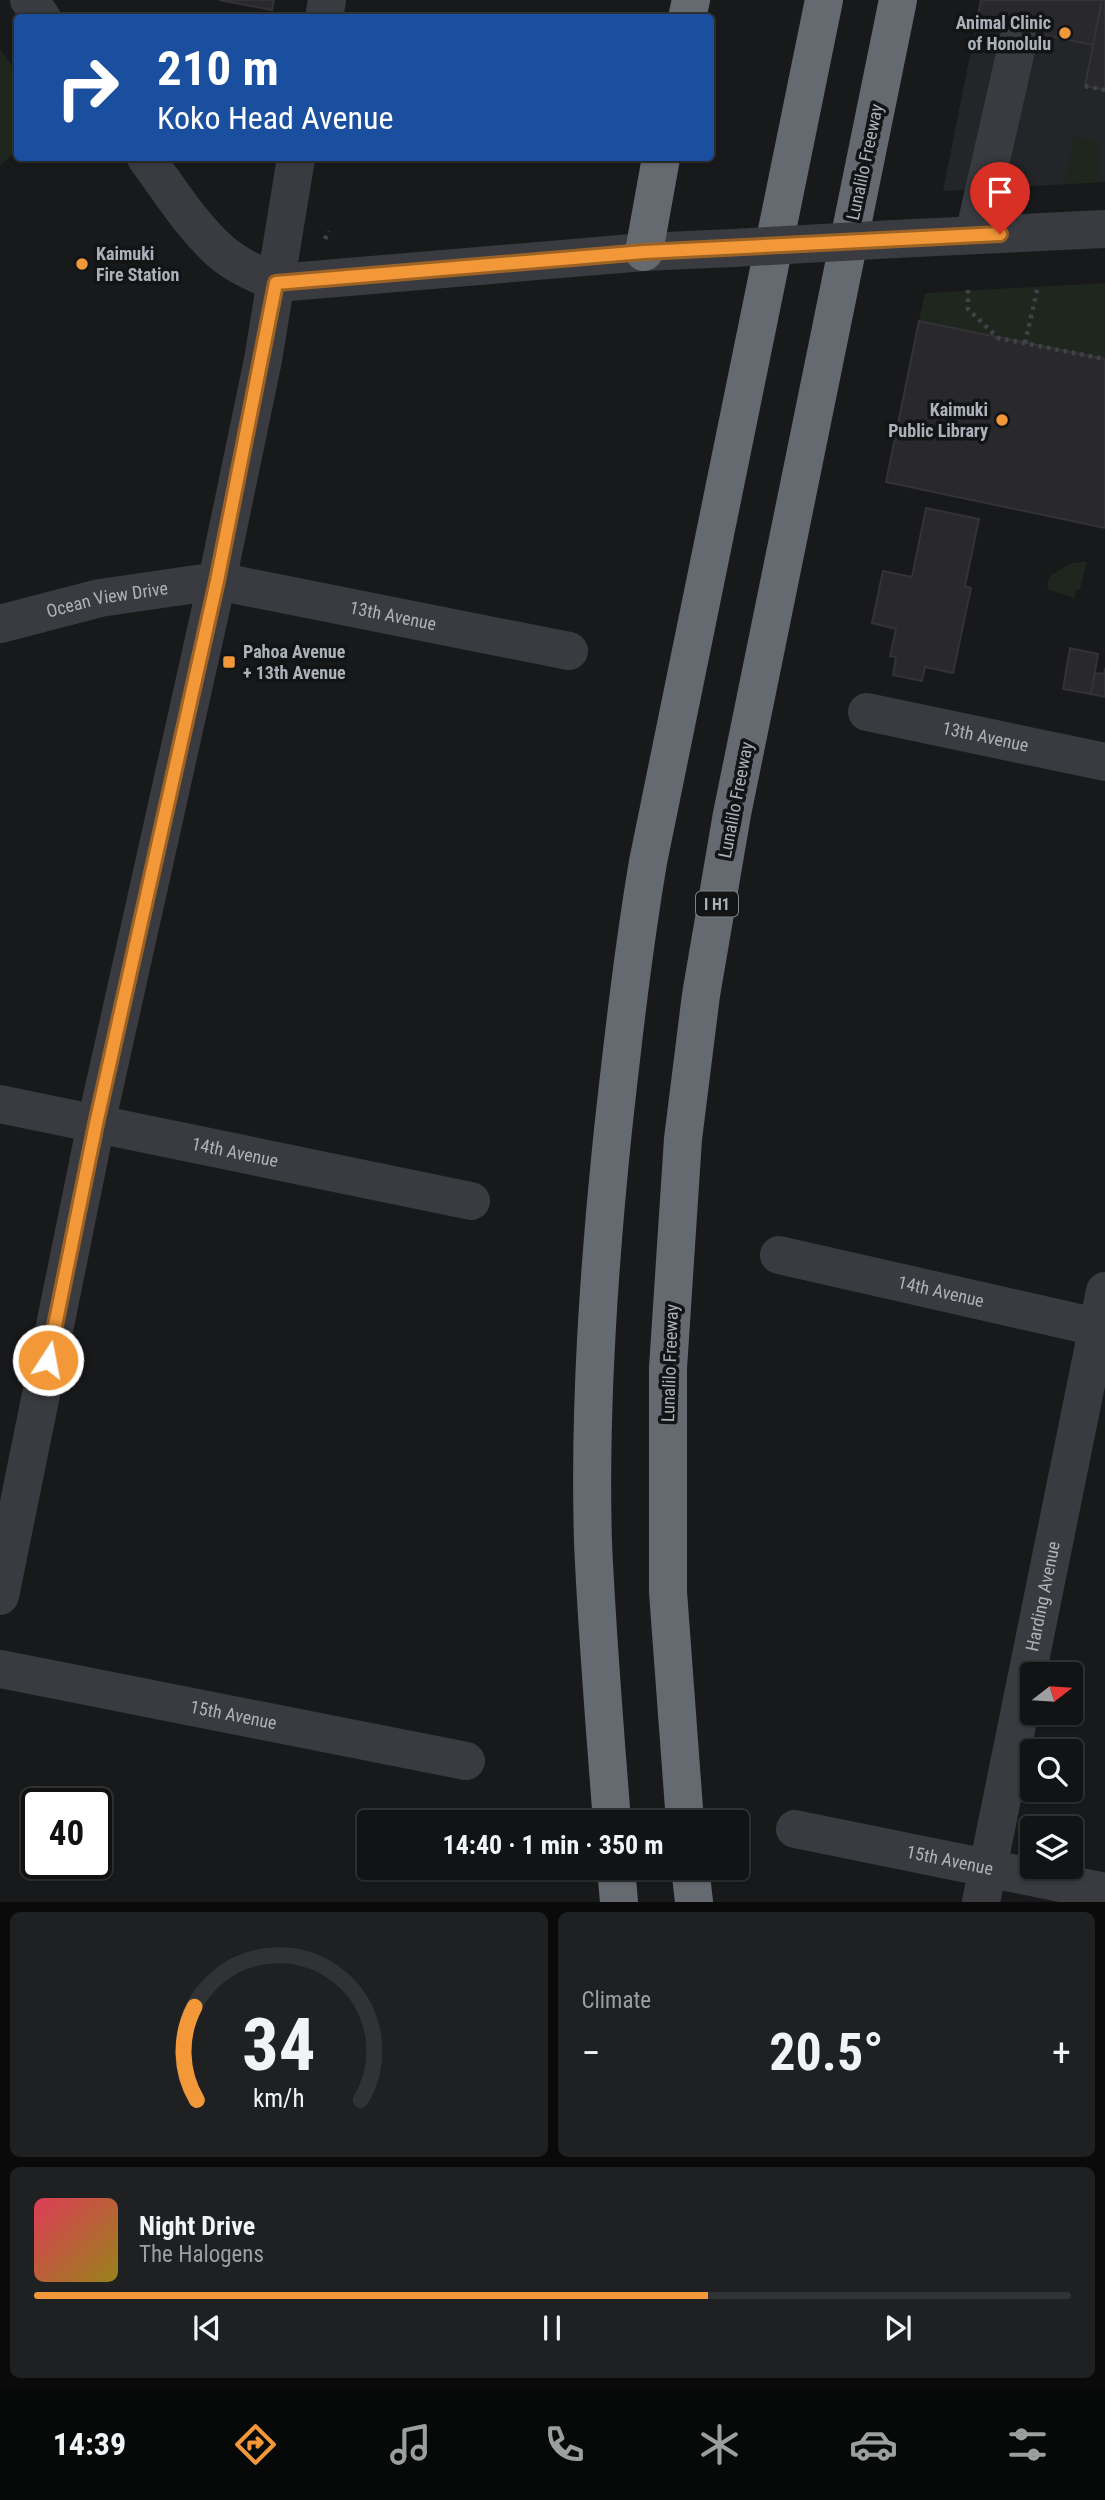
<!DOCTYPE html>
<html lang="en">
<head>
<meta charset="utf-8">
<style>
	:root { --surface:#121314; --page:#1f2022; --text:#f1f3f6; --muted:#9c9ea0; --line:#313234; --accent:#f29839 }
	body { margin:0; font-family:"Roboto Condensed",sans-serif; background:var(--page); color:var(--text); height:100vh; display:flex; flex-direction:column; font-size:26px; white-space:nowrap }
	* { box-sizing:border-box; margin:0 }
	p { font-size:23px; color:var(--muted) }
	.icon { flex:none; width:38px; height:38px; fill:none; stroke:currentColor; stroke-width:2; stroke-linecap:round; stroke-linejoin:round }
	.map { position:relative; height:1902px; overflow:hidden }
	.details { display:flex; flex-direction:column; gap:10px; padding:10px; background:#0a0a0b; flex:1 }
	.details>* { flex:none }
	.hud { position:absolute; left:14px; top:14px; width:700px; height:147px; border-radius:7px; box-shadow:0 2px 5px #0004,0 0 0 2px var(--line); background:#1a4fa0; color:#fff; overflow:hidden }
	.needle { width:46px; rotate:73deg }
	.tools { position:absolute; left:1020px; top:1662px; display:grid; gap:14px }
	.tools a { display:grid; place-items:center; width:63px; height:63px; border-radius:7px; background:var(--surface); box-shadow:0 2px 5px #0004,0 0 0 2px var(--line); font-size:35px }
	.speed { position:absolute; left:21px; top:1788px; display:flex; gap:14px; font-size:35px; font-weight:700; text-align:center }
	.speed>* { display:grid; place-content:center; width:91px; height:91px; border-radius:50%; background:var(--surface); box-shadow:0 2px 5px #0004,0 0 0 2px var(--line); line-height:1 }
	.speed .limit { border:4px solid #111; border-radius:10px; background:#fff; color:#111 }
	.pin { position:absolute; display:grid; place-items:center; width:60px; height:60px; color:#fff; margin:-72px -30px; border-radius:50% 50% 50% 0; rotate:-45deg; box-shadow:0 0 7px #0007 }
	.pin .icon { rotate:45deg }
	.me { position:absolute; width:77px; margin:-38px; rotate:11deg; stroke-linejoin:round; filter:drop-shadow(0 0 5px #0008) }
	.turn { display:flex; align-items:center; gap:24px; height:147px; padding:0 28px; font-size:32px }
	.turn .icon { width:91px; height:91px; stroke-width:2.5 }
	.turn b { display:block; font-size:49px; line-height:60px }
	.big { font-size:52px; font-weight:700; line-height:1.1 }
	.details .tile { flex:1; display:flex; flex-direction:column; justify-content:center; gap:10px; min-width:0; padding:0 24px; border-radius:10px; background:var(--page) }
	.details .dial { align-items:center; gap:0 }
	.dial svg { height:182px; overflow:visible; fill:none; stroke:var(--line); stroke-width:7; stroke-linecap:round; text-anchor:middle }
	.dial text { fill:var(--text); stroke:none }
	.song { display:flex; align-items:center; gap:21px }
	.cover { width:84px; height:84px; border-radius:10px; background:linear-gradient(135deg,hsl(350 70% 55%),hsl(50 70% 35%)) }
	.played { height:7px; border-radius:4px; background:linear-gradient(90deg,var(--accent) 65%,var(--line) 65%) }
	.keys { display:flex; justify-content:space-around; direction:ltr }
	.heat { display:flex; justify-content:space-between; align-items:center; font-size:38px; direction:ltr }
	.details .tiles { flex:1; display:grid; gap:10px; grid-template-columns:1fr 1fr }
	.tile:last-child { grid-column:span 2 }
	.trip { position:absolute; left:357px; top:1810px; width:392px; height:70px; border-radius:7px; background:var(--surface); box-shadow:0 2px 5px #0004,0 0 0 2px var(--line); font-weight:700; line-height:70px; text-align:center }
	.tabs { display:flex; height:112px; justify-content:space-around; align-items:center; background:#070808; color:var(--muted) }
	.tabs .icon { width:49px; height:49px }
	.tabs .current { color:var(--accent) }
	.tabs b { font-size:32px; color:var(--text) }
	.map>svg:first-child { display:block }
	.built { fill:#242528 }
	.green { fill:#1e261e }
	.building { fill:#29292c; stroke:#333337; stroke-width:2 }
	.lines { fill:none; stroke-linecap:round; stroke-linejoin:round }
	.path { stroke:#3f4347; stroke-width:4.5; stroke-dasharray:3.5 5; stroke-linecap:butt }
	.minor { stroke:#393b40; stroke-width:38 }
	.highway { stroke:#656a71; stroke-width:38 }
	.minor-bridge { stroke:#393b40; stroke-width:38 }
	.route-casing { stroke:#9d6325; stroke-width:18 }
	.route { stroke:#f29839; stroke-width:12 }
	.poi-dot { fill:#f29839; stroke:#131416; stroke-width:2.5 }
	.labels { text-anchor:middle; stroke-width:7; stroke-linejoin:round; paint-order:stroke }
	.shield { fill:#131416; stroke:#7d8389; stroke-width:2 }
	.shield-label { font-size:16px; font-weight:bold; fill:#abb2ba }
	.poi-label { font-size:18px; font-weight:bold; fill:#abb2ba; stroke:#131416; text-anchor:end }
	.street-label { font-size:18px; fill:#abb2ba; stroke:#131416 }
</style>
</head>
<body>
<div class="map">
<svg width="1105" height="1902" viewBox="0 0 1105 1902">
	<rect width="100%" height="100%" fill="#18191b"/>
	<path class="built" d="M981 0H1105V182L943 191Z"/>
	<path class="green" d="M0 49 17 73V150L0 166Z
		M1074 137 1097 141 1100 182 1064 184Z
		M1105 283V359L919 321 925 293Z
		M1082 562H1087L1080 589H1076L1075 598 1049 590 1047 584 1051 575 1072 563Z"/>
	<path class="building" d="M219 0H274L272 10Z
		M981 0H1102L1093 45 977 21Z
		M1102 0H1105V90L1085 86Z
		M1102 0H1105V90L1085 86Z
		M919 321 1105 359V528L886 482Z
		M926 508 979 519 965 586 971 588 953 673 925 667 922 681 893 675 896 657 890 656 896 629 872 623 883 571 912 577Z
		M1070 648 1098 654 1091 694 1063 689Z
		M1105 668V697L1091 694 1095 673 1104 674Z"/>
	<g class="lines">
		<path class="path" d="M1085 86 1105 90
			M325 239 329 231
			M968 290V309L998 338 1105 359
			M1025 343 1038 286"/>
		<g class="minor">
			<path d="M29 0 42 18"/>
			<path d="M324 18 327 0"/>
			<path d="M146 158C169 189 191 225 220 251 237 266 257 274 277 283L644 252 733 248"/>
			<path d="M974 235 1018 41"/>
			<path d="M895 239 1105 229"/>
			<path id="s1" d="M0 624 100 598 217 581 569 651"/>
			<path id="s2" d="M867 712 1105 762"/>
			<path id="s3" d="M0 1104 471 1201"/>
			<path id="s4" d="M779 1255 1105 1329"/>
			<path d="M0 1596 96 1124 217 581 263 360 296 158"/>
			<path id="s5" d="M0 1669 466 1761"/>
			<path id="s6" d="M795 1829 1105 1892"/>
			<path id="s7" d="M981 1902 1105 1291"/>
		</g>
		<path class="highway" d="M687 18 691 0
			M644 252 661 158
			M612 1822C605 1729 597 1635 593 1542 589 1405 599 1266 613 1130 623 1040 633 951 648 862L824 0
			M685 1822 668 1592V1368L683 1139 701 995 732 814 898 0
			M616 1867 619 1902
			M690 1867 694 1902"/>
		<path class="minor-bridge" d="M733 248 895 239"/>
	</g>
	<g class="lines">
		<defs>
			<path id="route" d="M48 1360 96 1124 217 581 276 283 644 252 1000 234"/>
		</defs>
		<use href="#route" class="route-casing"/>
		<use href="#route" class="route"/>
	</g>
	<g class="poi-dot">
		<circle cx="1065" cy="33" r="7"/>
		<circle cx="82" cy="264" r="7"/>
		<circle cx="1002" cy="420" r="7"/>
		<rect x="222" y="655" width="14" height="14" rx="3.5"/>
	</g>
	<g class="labels">
		<rect class="shield" x="696" y="891.5" width="42" height="25" rx="5"/>
		<g class="shield-label">
			<text x="717" y="910">I H1</text>
		</g>
		<g class="poi-label">
			<text x="1051" y="29">Animal Clinic<tspan x="1051" dy="21">of Honolulu</tspan></text>
			<text x="96" y="260" text-anchor="start">Kaimuki<tspan x="96" dy="21">Fire Station</tspan></text>
			<text x="988" y="416">Kaimuki<tspan x="988" dy="21">Public Library</tspan></text>
			<text x="243" y="658" text-anchor="start">Pahoa Avenue<tspan x="243" dy="21">+ 13th Avenue</tspan></text>
		</g>
		<g class="street-label">
			<text transform="translate(865 162) rotate(-78)" y="6">Lunalilo Freeway</text>
			<text dy="6" stroke="none"><textPath href="#s1" startOffset="110">Ocean View Drive</textPath></text>
			<text dy="6" stroke="none"><textPath href="#s1" startOffset="401">13th Avenue</textPath></text>
			<text dy="6" stroke="none"><textPath href="#s2" startOffset="121">13th Avenue</textPath></text>
			<text transform="translate(736 800) rotate(-79)" y="6">Lunalilo Freeway</text>
			<text dy="6" stroke="none"><textPath href="#s3" startOffset="240">14th Avenue</textPath></text>
			<text dy="6" stroke="none"><textPath href="#s4" startOffset="166">14th Avenue</textPath></text>
			<text transform="translate(670 1363) rotate(-88)" y="6">Lunalilo Freeway</text>
			<text dy="6" stroke="none"><textPath href="#s7" startOffset="312">Harding Avenue</textPath></text>
			<text dy="6" stroke="none"><textPath href="#s5" startOffset="238">15th Avenue</textPath></text>
			<text dy="6" stroke="none"><textPath href="#s6" startOffset="158">15th Avenue</textPath></text>
		</g>
	</g>
</svg>
<div class="tools">
<a><svg class="needle" viewBox="-14 -14 28 28"><path d="M0-13l5 13h-10z" fill="#e53935"/><path d="M0 13l5-13h-10z" fill="#9c9ea0"/></svg></a>
<a><svg class="icon" aria-label="search" viewBox="0 0 24 24"><circle cx="10" cy="10" r="6"/><path d="M15 15l6 6"/></svg></a>
<a><svg class="icon" aria-label="layers" viewBox="0 0 24 24"><path d="M12 4l9 5-9 5-9-5zM3 14l9 5 9-5"/></svg></a>
</div>
<div class="speed"><div class="limit">40</div></div>
<div class="pin" style="left:1000px;top:234px;background:#d93025"><svg class="icon" aria-label="arrive" viewBox="0 0 24 24"><path d="M6 21V4h12l-3 4 3 4H6"/></svg></div>
<svg class="me" style="left:48px;top:1360px" viewBox="-20 -20 40 40"><circle r="17" fill="#f29839" stroke="#fff" stroke-width="3"/><path d="M0-11L8 9 0 5-8 9z" fill="#fff"/></svg>
<div class="trip">14:40 · 1 min · 350 m</div>
<div class="hud">
<div class="turn"><svg class="icon" aria-label="right" viewBox="0 0 24 24"><path d="M7 20v-9h11M14 6l5 5-5 5"/></svg><div><b>210 m</b>Koko Head Avenue</div></div>
</div>
</div>
<section class="details">
<div class="tiles">
<div class="tile dial"><svg viewBox="0 0 100 80">
<path d="M14 69A42 42 0 1 1 86 69"/>
<path d="M14 69A42 42 0 0 1 13 28" stroke="#f29839"/>
<text x="50" y="56" font-size="32" font-weight="700">34</text>
<text x="50" y="72" font-size="11">km/h</text>
</svg></div>
<div class="tile"><p>Climate</p>
<div class="heat"><a>−</a><b class="big">20.5°</b><a>+</a></div>
</div>
<div class="tile">
<div class="song"><i class="cover"></i><div><b>Night Drive</b><p>The Halogens</p></div></div>
<div class="played"></div>
<div class="keys"><svg class="icon" aria-label="previous" viewBox="0 0 24 24"><path d="M18 5L8 12l10 7zM5 5v14"/></svg><svg class="icon" aria-label="pause" viewBox="0 0 24 24"><path d="M8 5v14M16 5v14"/></svg><svg class="icon" aria-label="next" viewBox="0 0 24 24"><path d="M6 5l10 7-10 7zM19 5v14"/></svg></div>
</div>
</div>
</section>
<nav class="tabs">
<b>14:39</b>
<svg class="icon current" aria-label="directions" viewBox="0 0 24 24"><path d="M12 3l9 9-9 9-9-9zM9 14v-3h6M13 9l2 2-2 2"/></svg>
<svg class="icon" aria-label="music" viewBox="0 0 24 24"><path d="M9 18V5l10-2v13"/><circle cx="6" cy="18" r="3"/><circle cx="16" cy="16" r="3"/></svg>
<svg class="icon" aria-label="phone" viewBox="0 0 24 24"><path d="M5 4h4l2 5-3 2q2 4 5 5l2-3 5 2v4C11 20 4 13 5 4z"/></svg>
<svg class="icon" aria-label="climate" viewBox="0 0 24 24"><path d="M12 3v18M4 7l16 10M4 17L20 7"/></svg>
<svg class="icon" aria-label="car" viewBox="0 0 24 24"><path d="M5 17H2v-5l4-1 3-4h7l3 4 3 1v5h-3M9 17h6M6 11h13"/><circle cx="7" cy="17" r="2"/><circle cx="17" cy="17" r="2"/></svg>
<svg class="icon" aria-label="filters" viewBox="0 0 24 24"><path d="M4 7h16M4 17h16"/><circle cx="9" cy="7" r="2"/><circle cx="15" cy="17" r="2"/></svg>
</nav>
</body>
</html>
